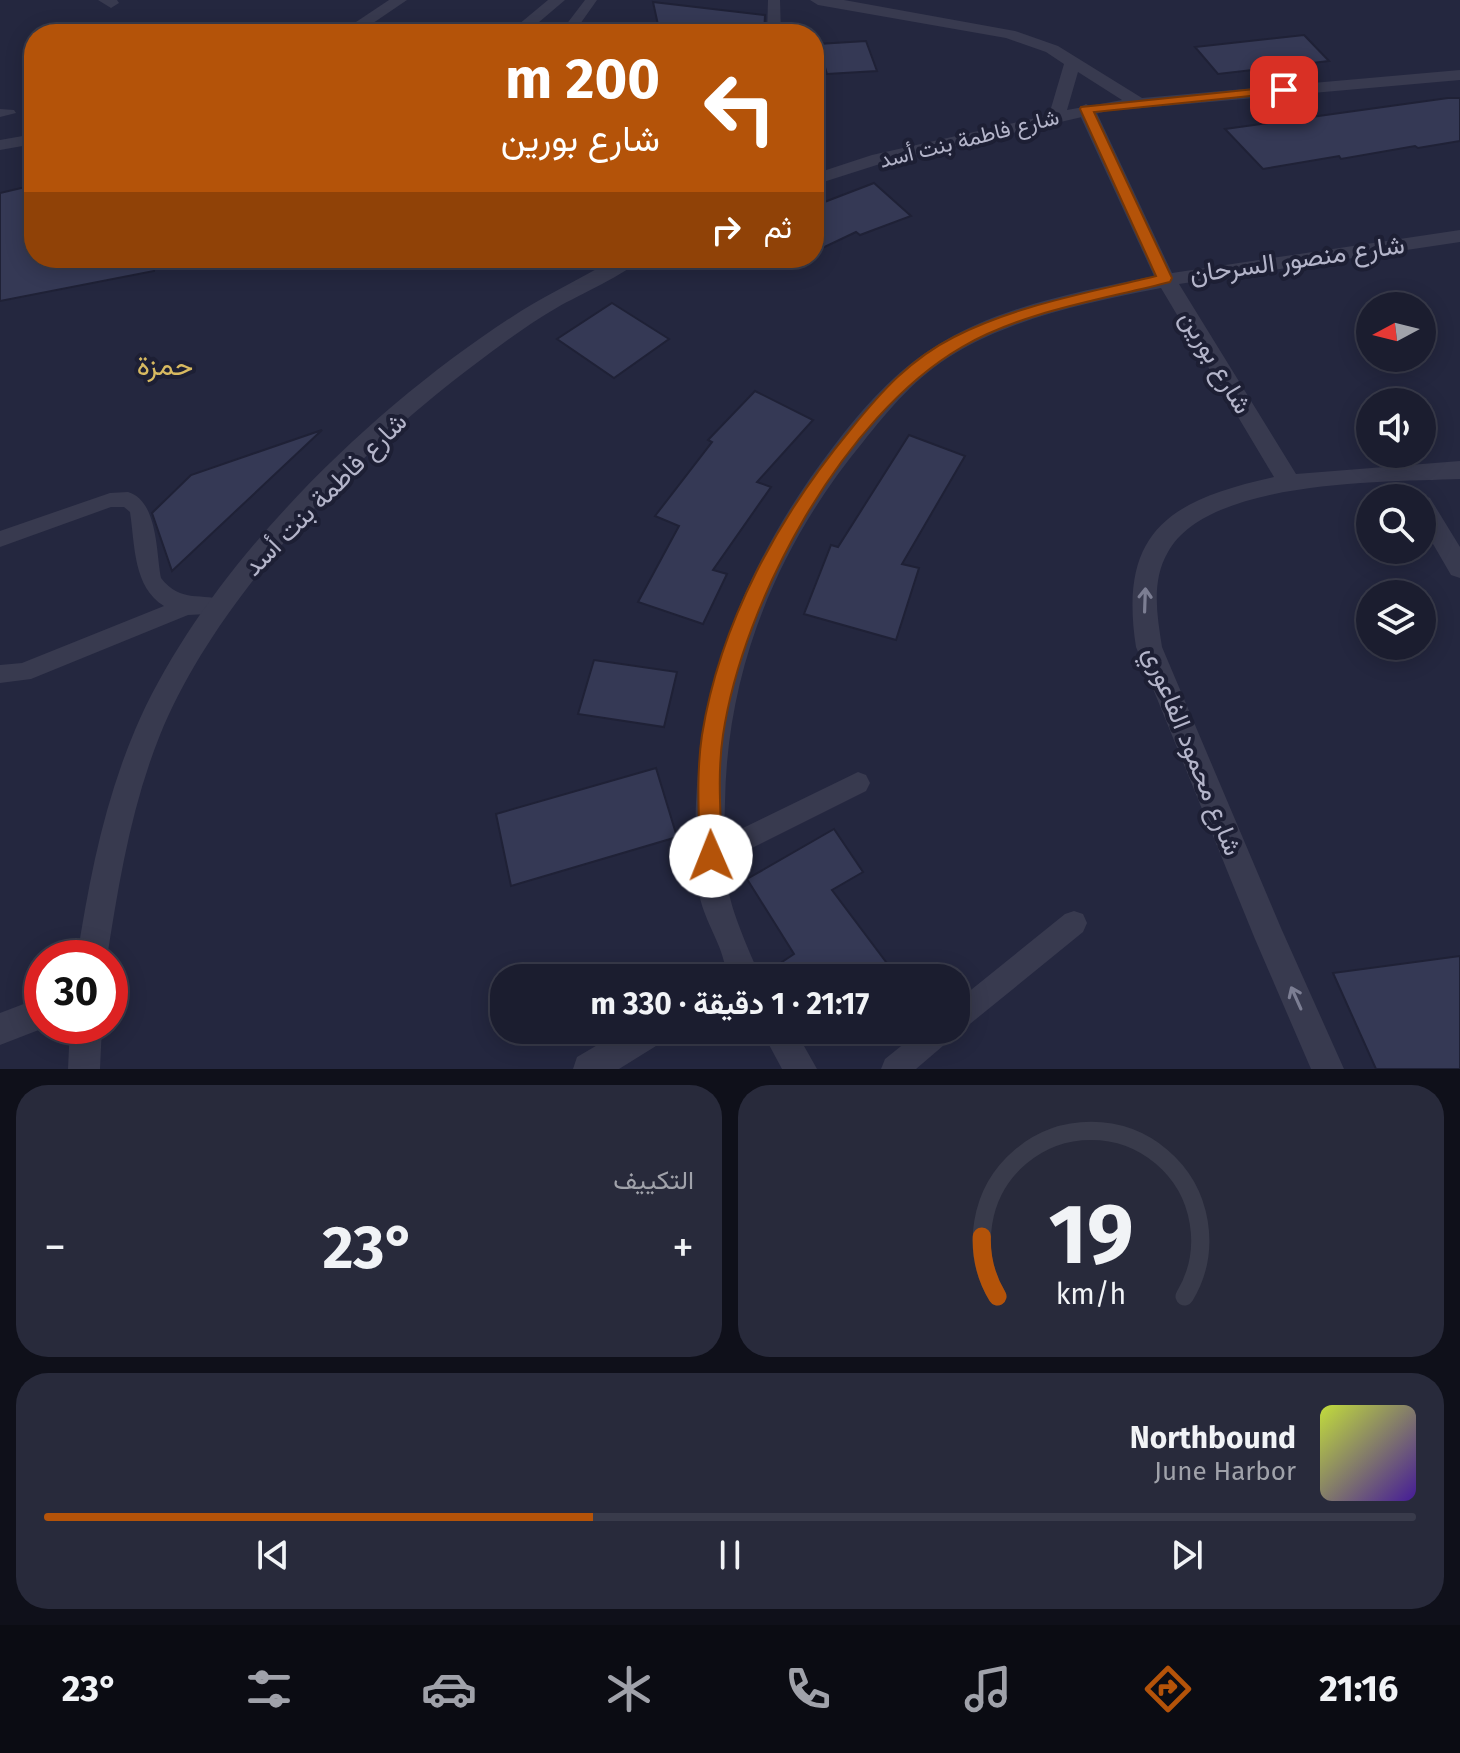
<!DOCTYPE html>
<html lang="ar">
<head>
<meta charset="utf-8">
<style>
	:root { --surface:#1b1d2f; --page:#282a3b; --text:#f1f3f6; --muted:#a0a2aa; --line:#393b4b; --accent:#b45309 }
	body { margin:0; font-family:"Fira Sans",Vazirmatn,sans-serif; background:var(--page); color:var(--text); direction:rtl; height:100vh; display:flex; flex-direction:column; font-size:30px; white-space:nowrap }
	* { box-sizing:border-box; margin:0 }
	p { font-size:26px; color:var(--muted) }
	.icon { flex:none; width:44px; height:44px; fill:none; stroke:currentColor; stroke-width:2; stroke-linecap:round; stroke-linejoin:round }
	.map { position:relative; height:1069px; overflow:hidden; direction:ltr }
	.side { display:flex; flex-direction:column; gap:16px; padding:16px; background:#0f101a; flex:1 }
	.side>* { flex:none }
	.guide { position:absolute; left:24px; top:24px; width:800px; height:244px; border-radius:32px; box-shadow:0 4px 20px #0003,0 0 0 2px var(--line); direction:rtl; background:#b45309; color:#fff; overflow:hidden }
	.needle { width:52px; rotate:263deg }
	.fabs { position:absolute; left:1356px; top:292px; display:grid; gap:16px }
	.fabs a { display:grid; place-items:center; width:80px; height:80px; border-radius:50%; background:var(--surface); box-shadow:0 4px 20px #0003,0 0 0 2px var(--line); font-size:40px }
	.speed { position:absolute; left:24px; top:940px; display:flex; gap:16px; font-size:40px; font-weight:700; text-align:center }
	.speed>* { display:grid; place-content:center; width:104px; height:104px; border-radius:50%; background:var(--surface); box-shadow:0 4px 20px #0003,0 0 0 2px var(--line); line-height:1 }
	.speed .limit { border:12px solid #d22; background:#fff; color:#111 }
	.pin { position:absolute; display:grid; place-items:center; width:68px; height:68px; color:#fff; margin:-34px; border-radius:16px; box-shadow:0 4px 12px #0006 }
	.me { position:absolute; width:88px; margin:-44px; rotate:359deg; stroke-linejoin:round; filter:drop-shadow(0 0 6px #0008) }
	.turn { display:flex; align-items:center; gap:28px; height:168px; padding:0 32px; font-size:36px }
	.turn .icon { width:104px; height:104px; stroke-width:2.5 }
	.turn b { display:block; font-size:56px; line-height:68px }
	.then { display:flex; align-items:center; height:76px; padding:0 32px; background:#0003; gap:16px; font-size:30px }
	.big { font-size:60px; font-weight:700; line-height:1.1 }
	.side .card { flex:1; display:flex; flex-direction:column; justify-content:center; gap:12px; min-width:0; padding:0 28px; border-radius:32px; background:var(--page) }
	.side .dial { align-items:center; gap:0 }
	.dial svg { height:208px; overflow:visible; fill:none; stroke:var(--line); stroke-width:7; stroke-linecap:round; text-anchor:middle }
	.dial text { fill:var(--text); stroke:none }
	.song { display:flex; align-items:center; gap:24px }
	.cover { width:96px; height:96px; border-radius:12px; background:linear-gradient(135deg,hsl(70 70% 55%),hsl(260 70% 35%)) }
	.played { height:8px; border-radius:4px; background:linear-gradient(90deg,var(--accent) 40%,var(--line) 40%) }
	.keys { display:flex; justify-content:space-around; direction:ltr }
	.heat { display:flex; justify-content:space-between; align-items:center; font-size:44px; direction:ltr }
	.side .tiles { flex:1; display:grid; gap:16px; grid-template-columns:1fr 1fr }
	.card:last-child { grid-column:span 2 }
	.trip { position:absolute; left:490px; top:964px; width:480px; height:80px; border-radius:32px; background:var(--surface); box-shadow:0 4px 20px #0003,0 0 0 2px var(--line); font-weight:700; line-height:80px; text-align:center; direction:rtl }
	.tab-bar { display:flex; height:128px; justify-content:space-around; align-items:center; background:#0b0c13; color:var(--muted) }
	.tab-bar .icon { width:56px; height:56px }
	.tab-bar .current { color:var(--accent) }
	.tab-bar b { font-size:36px; color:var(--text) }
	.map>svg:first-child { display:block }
	.building { fill:#353955; stroke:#1f2136; stroke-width:2 }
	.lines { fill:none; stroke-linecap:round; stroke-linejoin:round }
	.service { fill:#383a4f; fill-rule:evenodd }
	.minor { fill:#383a4f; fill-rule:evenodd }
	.tertiary { fill:#383a4f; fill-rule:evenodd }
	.oneway { stroke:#7c7e93 }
	.route { fill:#b45309; stroke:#753606; stroke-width:2 }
	.labels { text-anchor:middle; stroke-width:8; stroke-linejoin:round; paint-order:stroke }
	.far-street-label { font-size:22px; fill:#b4b5ca; stroke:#1d1f34 }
	.street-label { font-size:26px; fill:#b4b5ca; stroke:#1d1f34 }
	.neighbourhood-label { font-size:28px; fill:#d8ba61; stroke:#1d1f34 }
</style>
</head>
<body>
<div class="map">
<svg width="1460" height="1069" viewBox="0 0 1460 1069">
	<rect width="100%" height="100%" fill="#24273f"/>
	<path class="building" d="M653 2 765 15 764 34H660Z
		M1304 35 1329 61 1218 74 1195 47Z
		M866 41 877 71 827 74 818 44Z
		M1448 98H1460V141L1418 148 1415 146 1341 159 1339 156 1263 169 1225 129Z
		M874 183 911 216 860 235 856 232 814 252V206Z
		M34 185V258H153L154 271 0 301V193Z
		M612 303 669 339 614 378 557 339Z
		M755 391 813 420 757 482 771 487 713 570 727 574 703 624 638 602 679 526 655 516 712 442 708 440Z
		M322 430 172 571 152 513 191 475Z
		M909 435 965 456 902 564 919 568 896 640 804 614 831 545 838 547Z
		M594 660 677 672 664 727 578 714Z
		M656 768 677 837 511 886 496 814Z
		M834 829 863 872 832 890 898 978H793L782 962 794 954 747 879Z
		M1460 956V1069H1376L1333 973Z"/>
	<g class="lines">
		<path class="service" d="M585 0H597L573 34H559Z
			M768 0H780L781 34H767Z
			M0 109 14 110 16 113 0 117Z
			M128 492C158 501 156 552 161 578 181 604 202 592 227 601L230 607 227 613 188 615 31 679 0 683V665L22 663 164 606C133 587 135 545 130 512L124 507H111L0 547V531L110 493Z
			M858 772 866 775 870 783 866 791 720 864 711 868 702 864 699 856 702 848Z
			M1074 911 1083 914 1087 923 1083 932 965 1028 955 1032 951 1039 916 1069H881L885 1059 921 1030H956V1002L1065 914Z"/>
		<path class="minor" d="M98 0H117L119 3 111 8Z
			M548 0H565L525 34H507Z
			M1086 104 1095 109 1172 273 1460 230V242L1179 284 1296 474 1460 461V479C1386 482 1208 479 1168 552 1151 581 1157 615 1162 647L1281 928 1344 1069H1311L1255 939 1136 647C1118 531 1170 500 1274 477L1161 288C1091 302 1015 317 954 354 917 376 889 409 863 442 778 545 727 668 725 802 724 832 724 863 729 893 733 915 751 956 761 978H729C725 967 723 955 718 944 711 927 702 911 699 893 694 863 695 832 696 802 701 670 753 551 833 447 862 409 895 371 936 346 999 306 1082 291 1154 276L1077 109Z
			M1422 495 1430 498 1460 547V578L1451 575 1422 525V498H1414Z
			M42 997V1026H49L0 1045V1013Z
			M623 1030H669L664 1041 619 1069H573L577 1057Z
			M761 1030H795L817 1069H782Z"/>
		<path class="tertiary" d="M389 0H407L357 34H338Z
			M810 0H844L1015 31 1058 46 1142 98 1460 70V80L1108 111 883 163 814 185V174L872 155 1049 115 1064 64 1046 52 1006 38 818 5ZM1078 72 1122 100 1067 110Z
			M34 134V144L0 150V140Z
			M616 258H641C629 273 577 296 558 307 528 324 501 345 474 365 355 454 216 597 160 735 131 807 119 882 107 958H77C89 880 104 803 135 730 205 567 373 405 521 311 552 292 585 276 616 258Z
			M70 1026H102L100 1069H68Z"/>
	</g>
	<defs><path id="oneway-shaft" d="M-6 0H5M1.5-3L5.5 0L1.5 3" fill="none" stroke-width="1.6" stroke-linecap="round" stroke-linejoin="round" transform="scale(2)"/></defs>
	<g class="oneway">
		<use href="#oneway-shaft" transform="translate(1145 600) rotate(-88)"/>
		<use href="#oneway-shaft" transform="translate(1296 998) rotate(-114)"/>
	</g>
	<path class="route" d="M1284 86 1288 87V92L1094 112 1172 278 1170 282C1101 300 1024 311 962 347 843 416 743 601 723 735 717 775 721 816 722 856L719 864 711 867 703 864 700 856C699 816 696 775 702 735 720 622 779 516 851 429 881 392 910 359 954 337 1017 305 1088 293 1156 276L1080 109 1081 107Z"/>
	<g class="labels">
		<g class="far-street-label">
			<text transform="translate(969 138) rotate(-14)" y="8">شارع فاطمة بنت أسد</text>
		</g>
		<g class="street-label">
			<text transform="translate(1297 259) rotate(-8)" y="9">شارع منصور السرحان</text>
			<text transform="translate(1216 362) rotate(59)" y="9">شارع بورين</text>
			<text transform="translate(325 494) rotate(-45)" y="9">شارع فاطمة بنت أسد</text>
			<text transform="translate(1193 751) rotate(68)" y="9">شارع محمود الفاعوري</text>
		</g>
		<g class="neighbourhood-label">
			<text x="165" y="375">حمزة</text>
		</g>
	</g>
</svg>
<div class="fabs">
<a><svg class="needle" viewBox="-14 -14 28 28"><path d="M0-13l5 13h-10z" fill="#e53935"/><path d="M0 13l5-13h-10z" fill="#a0a2aa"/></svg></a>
<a><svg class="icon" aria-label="sound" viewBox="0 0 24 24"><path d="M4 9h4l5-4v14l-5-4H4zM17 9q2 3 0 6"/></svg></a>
<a><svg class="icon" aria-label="search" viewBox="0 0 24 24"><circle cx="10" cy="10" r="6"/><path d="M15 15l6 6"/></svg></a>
<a><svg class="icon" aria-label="layers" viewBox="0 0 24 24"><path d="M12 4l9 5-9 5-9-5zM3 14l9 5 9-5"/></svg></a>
</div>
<div class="speed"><div class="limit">30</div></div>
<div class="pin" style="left:1284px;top:90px;background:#d93025"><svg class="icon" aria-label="arrive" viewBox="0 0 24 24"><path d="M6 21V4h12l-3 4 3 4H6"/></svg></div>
<svg class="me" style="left:711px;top:856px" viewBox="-20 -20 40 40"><circle r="19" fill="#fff"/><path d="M0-13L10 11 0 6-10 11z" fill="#b45309"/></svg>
<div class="trip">21:17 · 1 دقيقة · 330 m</div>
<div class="guide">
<div class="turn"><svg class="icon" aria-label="left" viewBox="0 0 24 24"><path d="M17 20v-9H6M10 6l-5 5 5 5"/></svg><div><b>200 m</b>شارع بورين</div></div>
<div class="then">ثم<svg class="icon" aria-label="right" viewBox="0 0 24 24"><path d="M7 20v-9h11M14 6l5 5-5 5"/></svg></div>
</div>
</div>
<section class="side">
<div class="tiles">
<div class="card dial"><svg viewBox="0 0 100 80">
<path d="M14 69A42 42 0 1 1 86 69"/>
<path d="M14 69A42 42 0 0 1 8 46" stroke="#b45309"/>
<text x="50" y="56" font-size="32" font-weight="700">19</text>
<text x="50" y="72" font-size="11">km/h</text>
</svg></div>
<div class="card"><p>التكييف</p>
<div class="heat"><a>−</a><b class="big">23°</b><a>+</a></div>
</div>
<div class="card">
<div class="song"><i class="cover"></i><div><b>Northbound</b><p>June Harbor</p></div></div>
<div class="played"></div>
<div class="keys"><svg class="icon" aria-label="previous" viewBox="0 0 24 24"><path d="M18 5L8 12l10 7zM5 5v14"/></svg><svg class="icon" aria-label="pause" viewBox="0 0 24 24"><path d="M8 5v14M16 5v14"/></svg><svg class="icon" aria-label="next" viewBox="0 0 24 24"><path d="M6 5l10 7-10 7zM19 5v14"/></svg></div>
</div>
</div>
</section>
<nav class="tab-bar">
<b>21:16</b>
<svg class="icon current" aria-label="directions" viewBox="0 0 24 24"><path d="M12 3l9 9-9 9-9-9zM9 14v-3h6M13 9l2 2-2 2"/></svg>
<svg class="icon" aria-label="music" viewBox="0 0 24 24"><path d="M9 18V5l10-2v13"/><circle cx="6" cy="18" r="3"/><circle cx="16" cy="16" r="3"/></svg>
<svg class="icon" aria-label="phone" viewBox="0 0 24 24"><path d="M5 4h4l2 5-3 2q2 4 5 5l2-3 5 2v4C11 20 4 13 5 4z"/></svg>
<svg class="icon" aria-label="climate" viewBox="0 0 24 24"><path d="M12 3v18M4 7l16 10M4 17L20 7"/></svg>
<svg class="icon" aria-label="car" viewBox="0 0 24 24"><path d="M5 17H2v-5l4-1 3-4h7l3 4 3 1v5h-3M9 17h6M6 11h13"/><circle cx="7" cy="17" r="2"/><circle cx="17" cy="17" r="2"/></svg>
<svg class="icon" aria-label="filters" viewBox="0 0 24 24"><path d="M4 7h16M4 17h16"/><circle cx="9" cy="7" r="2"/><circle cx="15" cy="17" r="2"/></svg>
<b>23°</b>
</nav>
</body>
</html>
